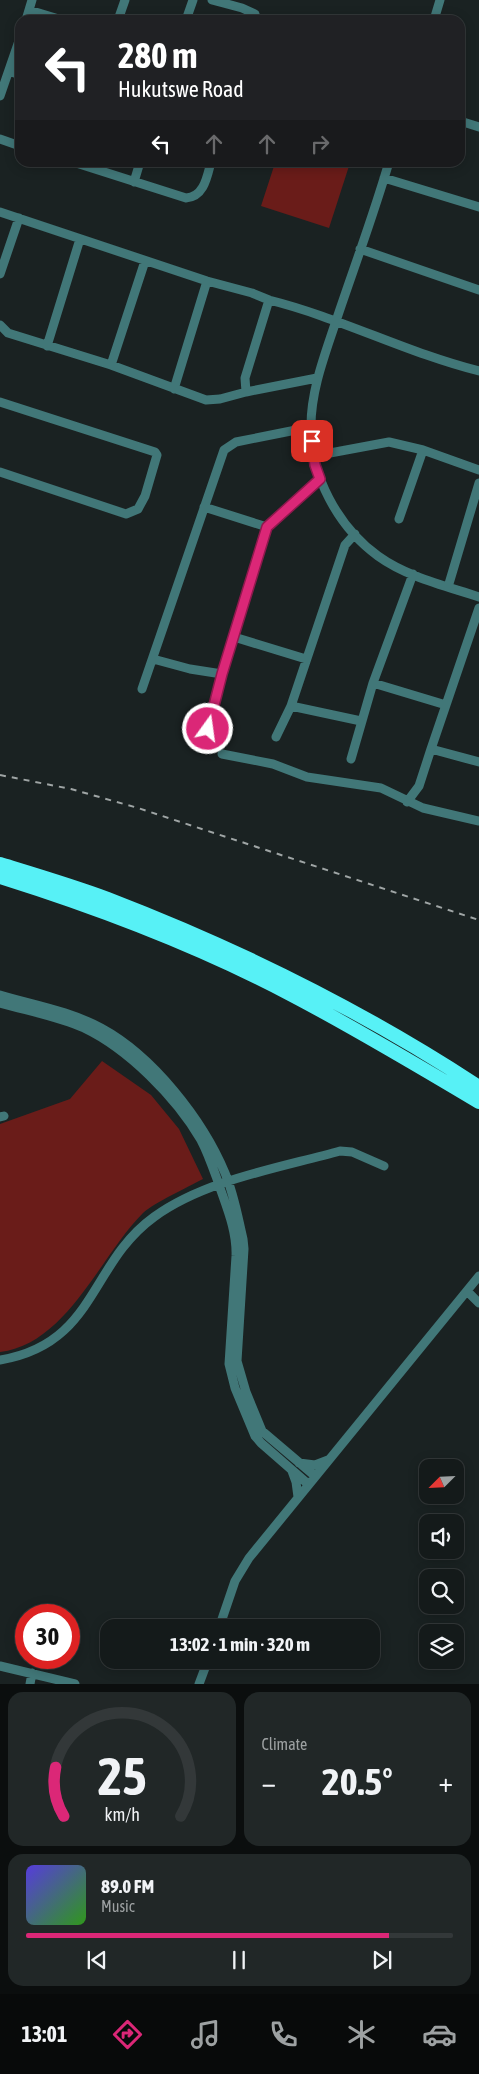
<!DOCTYPE html>
<html lang="en">
<head>
<meta charset="utf-8">
<style>
	:root { --surface:#141a1a; --page:#212727; --text:#f1f3f6; --muted:#9da1a2; --line:#333839; --accent:#db2777 }
	body { margin:0; font-family:"Asap Condensed",sans-serif; background:var(--page); color:var(--text); height:100vh; display:flex; flex-direction:column; font-size:19px; white-space:nowrap }
	* { box-sizing:border-box; margin:0 }
	p { font-size:16px; color:var(--muted) }
	.icon { flex:none; width:28px; height:28px; fill:none; stroke:currentColor; stroke-width:2; stroke-linecap:round; stroke-linejoin:round }
	.map { position:relative; height:1684px; overflow:hidden }
	.sheet { display:flex; flex-direction:column; gap:8px; padding:8px; background:#0b0e0e; flex:1 }
	.sheet>* { flex:none }
	.banner { position:absolute; left:15px; top:15px; width:450px; height:152px; border-radius:15px; box-shadow:0 2px 12px #0003,0 0 0 1px var(--line); background:#202124; color:#fff; overflow:hidden }
	.needle { width:32px; rotate:246deg }
	.fabs { position:absolute; left:419px; top:1459px; display:grid; gap:10px }
	.fabs a { display:grid; place-items:center; width:45px; height:45px; border-radius:10px; background:var(--surface); box-shadow:0 2px 12px #0003,0 0 0 1px var(--line); font-size:25px }
	.speed { position:absolute; left:15px; top:1604px; display:flex; gap:10px; font-size:25px; font-weight:700; text-align:center }
	.speed>* { display:grid; place-content:center; width:65px; height:65px; border-radius:50%; background:var(--surface); box-shadow:0 2px 12px #0003,0 0 0 1px var(--line); line-height:1 }
	.speed .limit { border:8px solid #d22; background:#fff; color:#111 }
	.pin { position:absolute; display:grid; place-items:center; width:42px; height:42px; color:#fff; margin:-21px; border-radius:10px; box-shadow:0 2px 8px #0006 }
	.me { position:absolute; width:55px; margin:-28px; rotate:14deg; stroke-linejoin:round; filter:drop-shadow(0 0 4px #0008) }
	.turn { display:flex; align-items:center; gap:18px; height:105px; padding:0 20px; font-size:22px }
	.turn .icon { width:65px; height:65px; stroke-width:2.5 }
	.turn b { display:block; font-size:35px; line-height:42px }
	.lanes { display:flex; align-items:center; height:48px; padding:0 20px; background:#0003; justify-content:center; gap:25px; direction:ltr }
	.lanes .off { opacity:.35 }
	.big { font-size:38px; font-weight:700; line-height:1.1 }
	.sheet .tile { flex:1; display:flex; flex-direction:column; justify-content:center; gap:8px; min-width:0; padding:0 18px; border-radius:15px; background:var(--page) }
	.sheet .dial { align-items:center; gap:0 }
	.dial svg { height:130px; overflow:visible; fill:none; stroke:var(--line); stroke-width:7; stroke-linecap:round; text-anchor:middle }
	.dial text { fill:var(--text); stroke:none }
	.song { display:flex; align-items:center; gap:15px }
	.cover { width:60px; height:60px; border-radius:8px; background:linear-gradient(135deg,hsl(250 70% 55%),hsl(110 70% 35%)) }
	.played { height:5px; border-radius:2px; background:linear-gradient(90deg,var(--accent) 85%,var(--line) 85%) }
	.keys { display:flex; justify-content:space-around; direction:ltr }
	.heat { display:flex; justify-content:space-between; align-items:center; font-size:28px; direction:ltr }
	.sheet .tiles { flex:1; display:grid; gap:8px; grid-template-columns:1fr 1fr }
	.tile:last-child { grid-column:span 2 }
	.trip { position:absolute; left:100px; top:1619px; width:280px; height:50px; border-radius:15px; background:var(--surface); box-shadow:0 2px 12px #0003,0 0 0 1px var(--line); font-weight:700; line-height:50px; text-align:center }
	.tabs { display:flex; height:80px; justify-content:space-around; align-items:center; background:#080a0a; color:var(--muted) }
	.tabs .icon { width:35px; height:35px }
	.tabs .active { color:var(--accent) }
	.tabs b { font-size:22px; color:var(--text) }
	.map>svg:first-child { display:block }
	.green { fill:#6a1c19 }
	.lines { fill:none; stroke-linecap:round; stroke-linejoin:round }
	.minor { stroke:#417778; stroke-width:9 }
	.highway { stroke:#57f1f6; stroke-width:14 }
	.rail { stroke:#9fa5a5; stroke-width:2; stroke-dasharray:6 6; stroke-linecap:butt }
	.route-casing { stroke:#8e194d; stroke-width:12 }
	.route { stroke:#db2777; stroke-width:9 }
</style>
</head>
<body>
<div class="map">
<svg width="479" height="1684" viewBox="0 0 479 1684">
	<rect width="100%" height="100%" fill="#1a2222"/>
	<path class="green" d="M275 163H337L349 166 329 228 261 206Z
		M102 1061 151 1095 179 1129 203 1179C188 1187 154 1203 143 1213 100 1256 67 1344 0 1352V1124L70 1099Z"/>
	<g class="lines">
		<path class="minor" d="M212 0 242 8 255 14 256 20
			M29 10 62 20
			M26 20 32 0
			M118 20 125 0
			M186 20 193 0
			M434 20 440 0
			M9 71 20 75
			M0 96 20 38
			M460 121 479 127
			M0 139 20 146
			M73 162 186 198C204 197 207 177 211 162
			M389 162C373 217 353 270 335 324 324 357 311 391 311 426 310 475 338 527 378 556 407 577 446 586 479 597
			M384 178 479 207
			M134 182 140 162
			M0 212 207 281 252 293 269 300 245 378 246 392
			M360 249 479 290
			M0 274 19 218
			M269 300C341 318 407 353 479 371
			M0 325 8 333 111 365 206 400 220 399 246 392 317 378
			M47 346 80 239
			M111 365 145 261
			M174 389 207 281
			M0 402 155 452 157 455 145 496 138 509 126 514 0 472
			M314 456 389 442 423 450 479 470
			M204 507 267 527
			M399 519 423 450
			M448 587 479 483
			M479 608 431 749 479 762
			M234 637 306 659
			M153 659 190 669 222 674
			M373 683 446 705
			M142 689 224 450 236 442 311 427
			M291 706 361 721
			M208 729 222 674 267 527 320 479
			M276 737 291 706 345 545 355 534
			M222 754 273 764 307 777 381 788 423 808 479 821
			M351 759 373 683 413 574
			M407 802 419 786 431 749
			M0 995C34 1005 70 1011 101 1028 153 1056 203 1120 225 1173 234 1194 238 1218 243 1239L244 1249 237 1361 246 1392 262 1431 315 1476
			M0 1003C28 1011 57 1016 84 1028 128 1049 176 1097 201 1140 208 1153 213 1168 218 1182 226 1206 237 1230 236 1256L229 1364 235 1388 255 1436 261 1443 308 1484
			M0 1117 4 1116
			M467 1291 479 1303
			M0 1360C96 1344 89 1264 154 1217 205 1180 279 1168 340 1151L352 1152 384 1166
			M299 1463 315 1465 328 1460
			M292 1471 296 1482 298 1497
			M219 1628 235 1581 249 1558 479 1276
			M0 1666 75 1684
			M30 1684 32 1673
			M199 1684 208 1660"/>
		<path class="highway" d="M0 864C36 875 73 886 108 899 238 949 363 1011 479 1087
			M0 877C99 908 199 946 292 995 355 1028 417 1065 479 1102"/>
		<path class="rail" d="M0 775 71 789 138 808 479 920"/>
	</g>
	<g class="lines">
		<defs>
			<path id="route" d="M208 729 222 674 267 527 320 479 315 465 312 441"/>
		</defs>
		<use href="#route" class="route-casing"/>
		<use href="#route" class="route"/>
	</g>
</svg>
<div class="fabs">
<a><svg class="needle" viewBox="-14 -14 28 28"><path d="M0-13l5 13h-10z" fill="#e53935"/><path d="M0 13l5-13h-10z" fill="#9da1a2"/></svg></a>
<a><svg class="icon" aria-label="sound" viewBox="0 0 24 24"><path d="M4 9h4l5-4v14l-5-4H4zM17 9q2 3 0 6"/></svg></a>
<a><svg class="icon" aria-label="search" viewBox="0 0 24 24"><circle cx="10" cy="10" r="6"/><path d="M15 15l6 6"/></svg></a>
<a><svg class="icon" aria-label="layers" viewBox="0 0 24 24"><path d="M12 4l9 5-9 5-9-5zM3 14l9 5 9-5"/></svg></a>
</div>
<div class="speed"><div class="limit">30</div></div>
<div class="pin" style="left:312px;top:441px;background:#d93025"><svg class="icon" aria-label="arrive" viewBox="0 0 24 24"><path d="M6 21V4h12l-3 4 3 4H6"/></svg></div>
<svg class="me" style="left:208px;top:729px" viewBox="-20 -20 40 40"><circle r="17" fill="#db2777" stroke="#fff" stroke-width="3"/><path d="M0-11L8 9 0 5-8 9z" fill="#fff"/></svg>
<div class="trip">13:02 · 1 min · 320 m</div>
<div class="banner">
<div class="turn"><svg class="icon" aria-label="left" viewBox="0 0 24 24"><path d="M17 20v-9H6M10 6l-5 5 5 5"/></svg><div><b>280 m</b>Hukutswe Road</div></div>
<div class="lanes"><svg class="icon" aria-label="left" viewBox="0 0 24 24"><path d="M17 20v-9H6M10 6l-5 5 5 5"/></svg><svg class="icon off" aria-label="ahead" viewBox="0 0 24 24"><path d="M12 20V5M6 11l6-6 6 6"/></svg><svg class="icon off" aria-label="ahead" viewBox="0 0 24 24"><path d="M12 20V5M6 11l6-6 6 6"/></svg><svg class="icon off" aria-label="right" viewBox="0 0 24 24"><path d="M7 20v-9h11M14 6l5 5-5 5"/></svg></div>
</div>
</div>
<section class="sheet">
<div class="tiles">
<div class="tile dial"><svg viewBox="0 0 100 80">
<path d="M14 69A42 42 0 1 1 86 69"/>
<path d="M14 69A42 42 0 0 1 9 39" stroke="#db2777"/>
<text x="50" y="56" font-size="32" font-weight="700">25</text>
<text x="50" y="72" font-size="11">km/h</text>
</svg></div>
<div class="tile"><p>Climate</p>
<div class="heat"><a>−</a><b class="big">20.5°</b><a>+</a></div>
</div>
<div class="tile">
<div class="song"><i class="cover"></i><div><b>89.0 FM</b><p>Music</p></div></div>
<div class="played"></div>
<div class="keys"><svg class="icon" aria-label="previous" viewBox="0 0 24 24"><path d="M18 5L8 12l10 7zM5 5v14"/></svg><svg class="icon" aria-label="pause" viewBox="0 0 24 24"><path d="M8 5v14M16 5v14"/></svg><svg class="icon" aria-label="next" viewBox="0 0 24 24"><path d="M6 5l10 7-10 7zM19 5v14"/></svg></div>
</div>
</div>
</section>
<nav class="tabs">
<b>13:01</b>
<svg class="icon active" aria-label="directions" viewBox="0 0 24 24"><path d="M12 3l9 9-9 9-9-9zM9 14v-3h6M13 9l2 2-2 2"/></svg>
<svg class="icon" aria-label="music" viewBox="0 0 24 24"><path d="M9 18V5l10-2v13"/><circle cx="6" cy="18" r="3"/><circle cx="16" cy="16" r="3"/></svg>
<svg class="icon" aria-label="phone" viewBox="0 0 24 24"><path d="M5 4h4l2 5-3 2q2 4 5 5l2-3 5 2v4C11 20 4 13 5 4z"/></svg>
<svg class="icon" aria-label="climate" viewBox="0 0 24 24"><path d="M12 3v18M4 7l16 10M4 17L20 7"/></svg>
<svg class="icon" aria-label="car" viewBox="0 0 24 24"><path d="M5 17H2v-5l4-1 3-4h7l3 4 3 1v5h-3M9 17h6M6 11h13"/><circle cx="7" cy="17" r="2"/><circle cx="17" cy="17" r="2"/></svg>
</nav>
</body>
</html>
